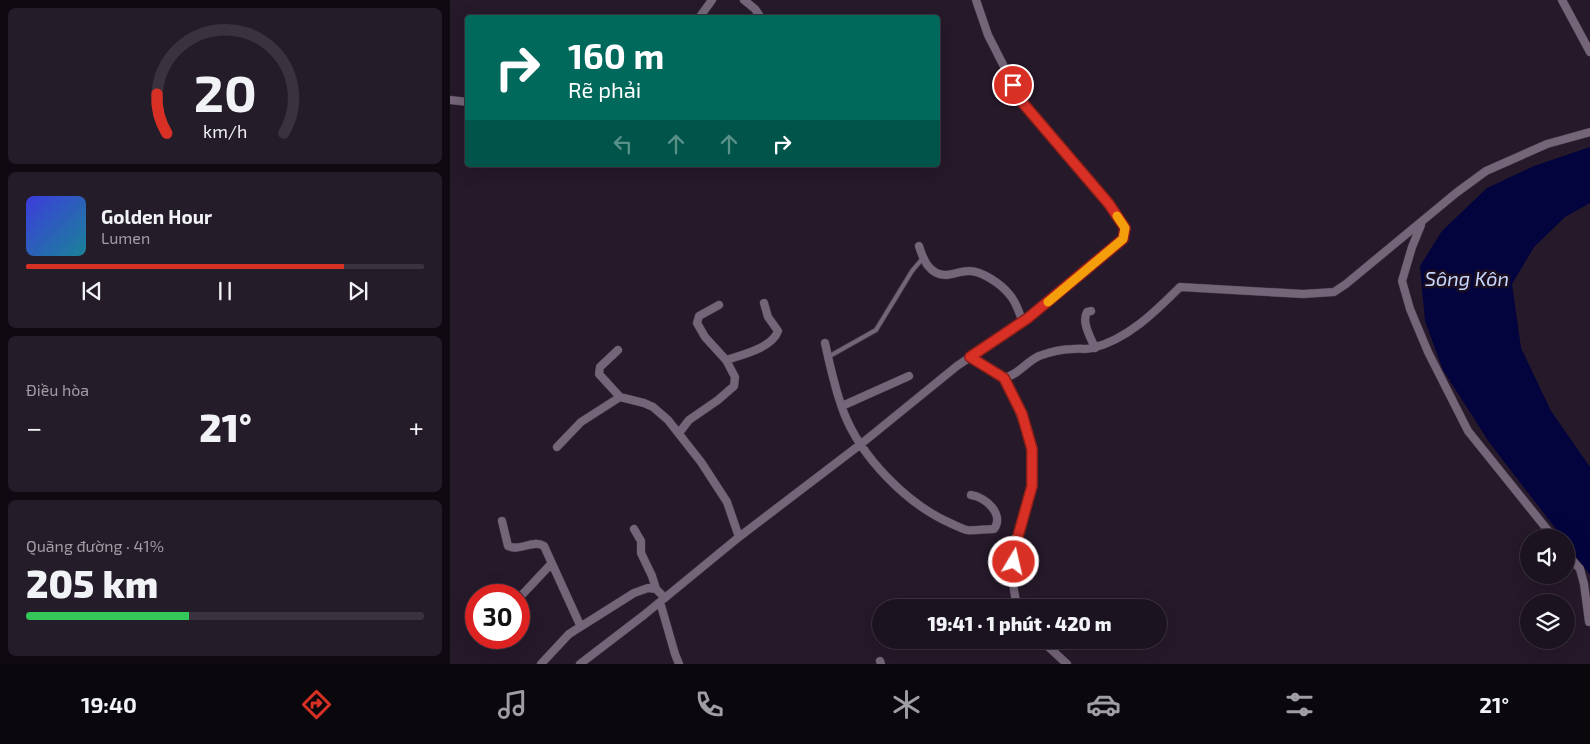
<!DOCTYPE html>
<html lang="vi">
<head>
<meta charset="utf-8">
<style>
	:root { --surface:#1c1320; --page:#251c29; --text:#f1f3f6; --muted:#a09ea5; --line:#3a323e; --accent:#d93025 }
	body { margin:0; font-family:"Exo 2",sans-serif; background:var(--page); color:var(--text); height:100vh; display:flex; flex-direction:column; font-size:19px; white-space:nowrap }
	* { box-sizing:border-box; margin:0 }
	p { font-size:16px; color:var(--muted) }
	.icon { flex:none; width:28px; height:28px; fill:none; stroke:currentColor; stroke-width:2; stroke-linecap:round; stroke-linejoin:round }
	.map { position:relative; flex:1; overflow:hidden }
	.side { display:flex; flex-direction:column; gap:8px; padding:8px; background:#0f0a12; width:450px }
	.side>* { flex:none }
	.top-card { position:absolute; left:15px; top:15px; width:475px; height:152px; border-radius:5px; box-shadow:0 5px 20px #0002,0 0 0 1px var(--line); background:#00695c; color:#fff; overflow:hidden }
	.tools { position:absolute; left:1070px; top:529px; display:grid; gap:10px }
	.tools a { display:grid; place-items:center; width:55px; height:55px; border-radius:50%; background:var(--surface); box-shadow:0 5px 20px #0002,0 0 0 1px var(--line); font-size:25px }
	.speed { position:absolute; left:15px; top:584px; display:flex; gap:10px; font-size:25px; font-weight:700; text-align:center }
	.speed>* { display:grid; place-content:center; width:65px; height:65px; border-radius:50%; background:var(--surface); box-shadow:0 5px 20px #0002,0 0 0 1px var(--line); line-height:1 }
	.speed .limit { border:8px solid #d22; background:#fff; color:#111 }
	.pin { position:absolute; display:grid; place-items:center; width:42px; height:42px; color:#fff; margin:-21px; border:2px solid #fff; border-radius:50%; box-shadow:0 1px 5px #0007 }
	.me { position:absolute; width:55px; margin:-28px; rotate:9deg; stroke-linejoin:round; filter:drop-shadow(0 0 4px #0008) }
	.turn { display:flex; align-items:center; gap:18px; height:105px; padding:0 20px; font-size:22px }
	.turn .icon { width:65px; height:65px; stroke-width:2.5 }
	.turn b { display:block; font-size:35px; line-height:42px }
	.lanes { display:flex; align-items:center; height:48px; padding:0 20px; background:#0003; justify-content:center; gap:25px; direction:ltr }
	.lanes .off { opacity:.35 }
	.big { font-size:38px; font-weight:800; line-height:1.1 }
	.side .card { flex:1; display:flex; flex-direction:column; justify-content:center; gap:8px; min-width:0; padding:0 18px; border-radius:8px; background:var(--page) }
	.side .dial { align-items:center; gap:0 }
	.dial svg { height:130px; overflow:visible; fill:none; stroke:var(--line); stroke-width:7; stroke-linecap:round; text-anchor:middle }
	.dial text { fill:var(--text); stroke:none }
	.song { display:flex; align-items:center; gap:15px }
	.cover { width:60px; height:60px; border-radius:8px; background:linear-gradient(135deg,hsl(240 70% 55%),hsl(190 70% 35%)) }
	.played { height:5px; border-radius:2px; background:linear-gradient(90deg,var(--accent) 80%,var(--line) 80%) }
	.keys { display:flex; justify-content:space-around; direction:ltr }
	.heat { display:flex; justify-content:space-between; align-items:center; font-size:28px; direction:ltr }
	.charge { height:8px; border-radius:4px; background:linear-gradient(90deg,#34c759 41%,var(--line) 0) }
	.trip { position:absolute; left:422px; top:599px; width:295px; height:50px; border-radius:25px; background:var(--surface); box-shadow:0 5px 20px #0002,0 0 0 1px var(--line); font-weight:800; line-height:50px; text-align:center }
	.tabs { display:flex; height:80px; justify-content:space-around; align-items:center; background:#0b080d; color:var(--muted) }
	.tabs .icon { width:35px; height:35px }
	.tabs .on { color:var(--accent) }
	.tabs b { font-size:22px; color:var(--text) }
	main { display:flex; flex:1; min-height:0 }
	.map>svg:first-child { display:block }
	.water { fill:#03033e }
	.lines { fill:none; stroke-linecap:round; stroke-linejoin:round }
	.lane-casing { stroke:#413644; stroke-width:5.5 }
	.street-casing { stroke:#413644; stroke-width:9 }
	.lane { stroke:#746579; stroke-width:4 }
	.street { stroke:#746579; stroke-width:8 }
	.route-casing { stroke:#8d1f18; stroke-width:12 }
	.route { stroke:#d93025; stroke-width:9 }
	.slow { stroke:#f59e0b; stroke-width:9 }
	.labels { text-anchor:middle; stroke-width:5; stroke-linejoin:round; paint-order:stroke }
	.water-label { font-size:20px; font-style:italic; fill:#c7d7fd; stroke:#1c1020 }
</style>
</head>
<body>
<main>
<section class="side">
<div class="card dial"><svg viewBox="0 0 100 80">
<path d="M14 69A42 42 0 1 1 86 69"/>
<path d="M14 69A42 42 0 0 1 8 45" stroke="#d93025"/>
<text x="50" y="56" font-size="32" font-weight="700">20</text>
<text x="50" y="72" font-size="11">km/h</text>
</svg></div>
<div class="card">
<div class="song"><i class="cover"></i><div><b>Golden Hour</b><p>Lumen</p></div></div>
<div class="played"></div>
<div class="keys"><svg class="icon" aria-label="previous" viewBox="0 0 24 24"><path d="M18 5L8 12l10 7zM5 5v14"/></svg><svg class="icon" aria-label="pause" viewBox="0 0 24 24"><path d="M8 5v14M16 5v14"/></svg><svg class="icon" aria-label="next" viewBox="0 0 24 24"><path d="M6 5l10 7-10 7zM19 5v14"/></svg></div>
</div>
<div class="card"><p>Điều hòa</p>
<div class="heat"><a>−</a><b class="big">21°</b><a>+</a></div>
</div>
<div class="card"><p>Quãng đường · 41%</p><b class="big">205 km</b><div class="charge"></div></div>
</section>
<div class="map">
<svg width="1140" height="664" viewBox="0 0 1140 664">
	<rect width="100%" height="100%" fill="#26192a"/>
	<path class="water" d="M1140 147V203L1115 217 1084 247 1062 284 1071 348 1101 411 1140 467V575L1116 544V538L1112 537 1039 442 993 370 975 321 970 266 992 231 1037 188 1084 166Z"/>
	<g class="lines">
		<defs>
			<path id="lane" d="M378 357 426 330 462 271 473 258"/>
			<path id="street" d="M294 0 305 9 311 18
				M1112 0 1140 52
				M249 18 262 0
				M0 100 18 102
				M971 225 962 247 952 281 960 309 978 352 1018 431 1104 538
				M469 246C473 259 479 275 496 275 504 274 512 271 519 271 532 271 551 284 559 294 566 301 569 313 573 322
				M641 311 637 312C631 322 641 338 645 348
				M375 343C380 366 385 390 394 413 411 457 457 504 500 523 505 525 512 529 517 530 526 531 536 529 544 529 555 514 535 497 521 495
				M168 350 150 367 149 374 170 397 194 403 203 407 218 420 251 462 277 502 289 537
				M520 357 554 378C568 375 576 362 589 356 600 352 612 349 623 349 630 348 636 350 642 348 677 340 706 311 730 287L853 294 884 292 896 284 1006 193 1036 171 1097 144 1140 132
				M276 360C292 355 322 348 328 331L318 317 314 303
				M554 378C571 414 587 447 582 488 581 497 577 504 574 513 564 543 558 577 568 608
				M392 406 459 376
				M229 433 239 420 268 400 284 386 285 377 276 360 255 337 247 323 249 316 269 305
				M107 447 131 422 170 397
				M52 521 58 546C70 552 82 539 94 546L130 625
				M184 529 191 541V553L202 576 206 589
				M1116 553 1130 569 1134 584 1139 622
				M70 597 101 564
				M210 602 225 654 229 664
				M591 640 617 664
				M430 661 431 664
				M91 664 119 634 184 593 198 588 206 589 215 598
				M130 664 194 615 289 537 411 444 507 366 578 318 673 239 675 228 659 204 572 102 538 35 526 0"/>
		</defs>
		<use href="#lane" class="lane-casing"/>
		<use href="#street" class="street-casing"/>
		<use href="#lane" class="lane"/>
		<use href="#street" class="street"/>
	</g>
	<g class="lines">
		<defs>
			<path id="route" d="M563 85 572 102 659 204 675 228 673 239 578 318 520 357 554 378 572 414 582 449V486L565 547 564 562"/>
		</defs>
		<use href="#route" class="route-casing"/>
		<use href="#route" class="route"/>
		<path class="slow" d="M598 302 673 239 675 228 667 216"/>
	</g>
	<g class="labels">
		<g class="water-label">
			<text x="1017" y="286">Sông Kôn</text>
		</g>
	</g>
</svg>
<div class="tools">
<a><svg class="icon" aria-label="sound" viewBox="0 0 24 24"><path d="M4 9h4l5-4v14l-5-4H4zM17 9q2 3 0 6"/></svg></a>
<a><svg class="icon" aria-label="layers" viewBox="0 0 24 24"><path d="M12 4l9 5-9 5-9-5zM3 14l9 5 9-5"/></svg></a>
</div>
<div class="speed"><div class="limit">30</div></div>
<div class="pin" style="left:563px;top:85px;background:#d93025"><svg class="icon" aria-label="arrive" viewBox="0 0 24 24"><path d="M6 21V4h12l-3 4 3 4H6"/></svg></div>
<svg class="me" style="left:564px;top:562px" viewBox="-20 -20 40 40"><circle r="17" fill="#d93025" stroke="#fff" stroke-width="3"/><path d="M0-11L8 9 0 5-8 9z" fill="#fff"/></svg>
<div class="trip">19:41 · 1 phút · 420 m</div>
<div class="top-card">
<div class="turn"><svg class="icon" aria-label="right" viewBox="0 0 24 24"><path d="M7 20v-9h11M14 6l5 5-5 5"/></svg><div><b>160 m</b>Rẽ phải</div></div>
<div class="lanes"><svg class="icon off" aria-label="left" viewBox="0 0 24 24"><path d="M17 20v-9H6M10 6l-5 5 5 5"/></svg><svg class="icon off" aria-label="ahead" viewBox="0 0 24 24"><path d="M12 20V5M6 11l6-6 6 6"/></svg><svg class="icon off" aria-label="ahead" viewBox="0 0 24 24"><path d="M12 20V5M6 11l6-6 6 6"/></svg><svg class="icon" aria-label="right" viewBox="0 0 24 24"><path d="M7 20v-9h11M14 6l5 5-5 5"/></svg></div>
</div>
</div>
</main>
<nav class="tabs">
<b>19:40</b>
<svg class="icon on" aria-label="directions" viewBox="0 0 24 24"><path d="M12 3l9 9-9 9-9-9zM9 14v-3h6M13 9l2 2-2 2"/></svg>
<svg class="icon" aria-label="music" viewBox="0 0 24 24"><path d="M9 18V5l10-2v13"/><circle cx="6" cy="18" r="3"/><circle cx="16" cy="16" r="3"/></svg>
<svg class="icon" aria-label="phone" viewBox="0 0 24 24"><path d="M5 4h4l2 5-3 2q2 4 5 5l2-3 5 2v4C11 20 4 13 5 4z"/></svg>
<svg class="icon" aria-label="climate" viewBox="0 0 24 24"><path d="M12 3v18M4 7l16 10M4 17L20 7"/></svg>
<svg class="icon" aria-label="car" viewBox="0 0 24 24"><path d="M5 17H2v-5l4-1 3-4h7l3 4 3 1v5h-3M9 17h6M6 11h13"/><circle cx="7" cy="17" r="2"/><circle cx="17" cy="17" r="2"/></svg>
<svg class="icon" aria-label="filters" viewBox="0 0 24 24"><path d="M4 7h16M4 17h16"/><circle cx="9" cy="7" r="2"/><circle cx="15" cy="17" r="2"/></svg>
<b>21°</b>
</nav>
</body>
</html>
